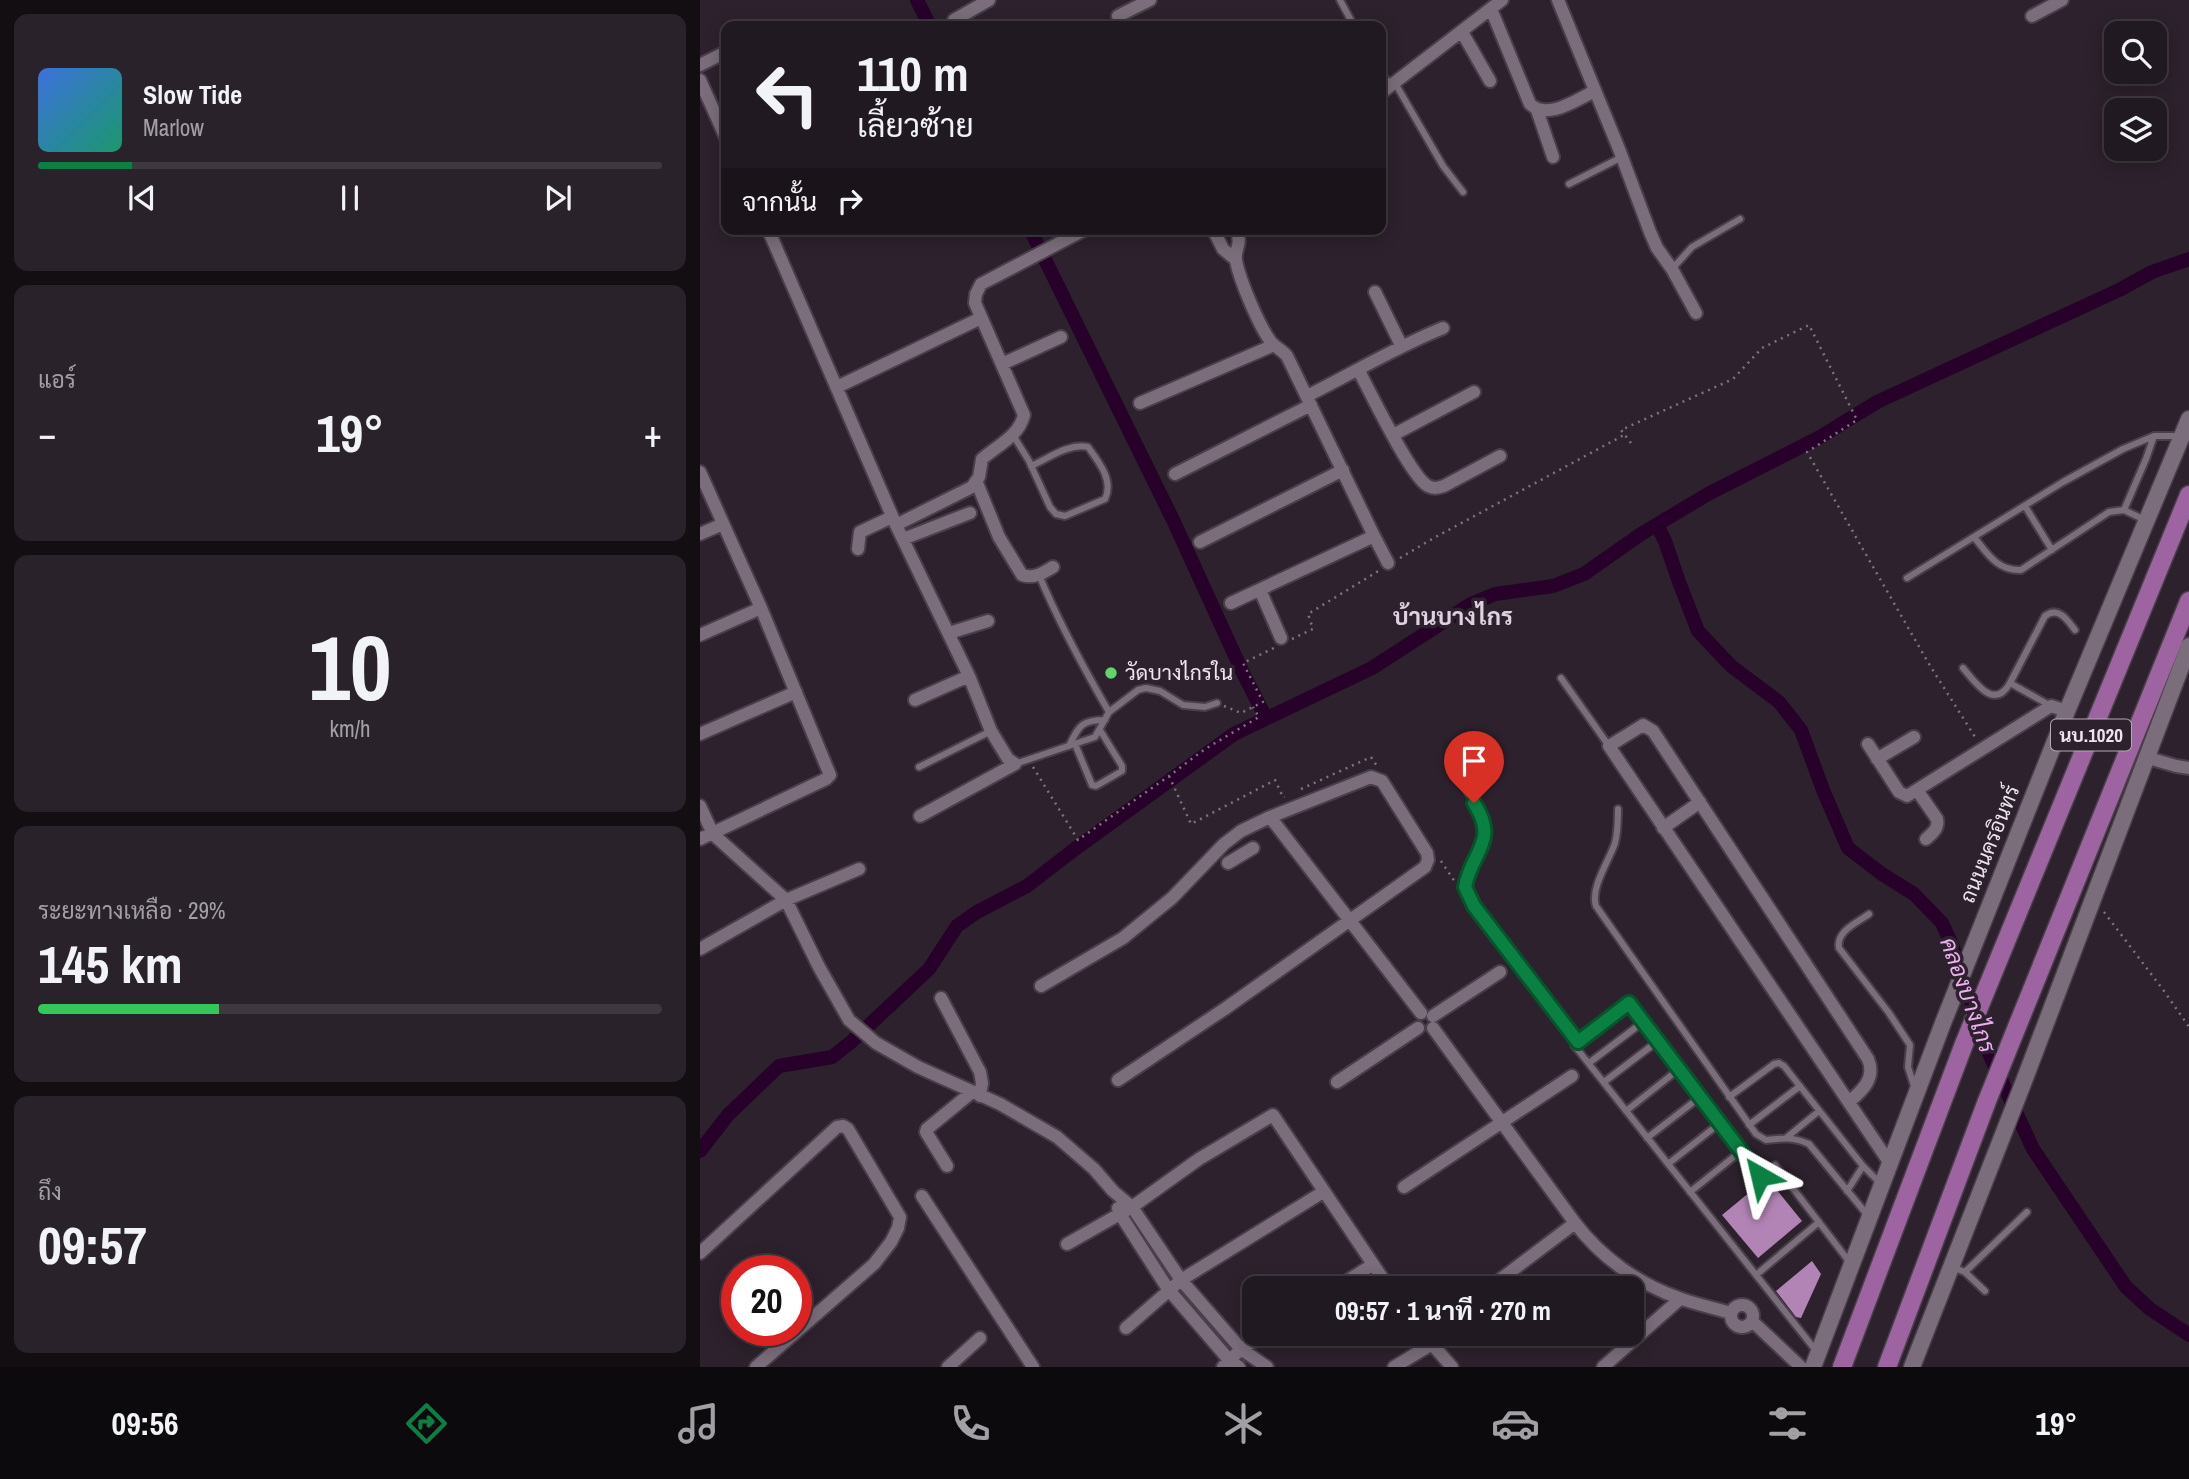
<!DOCTYPE html>
<html lang="th">
<head>
<meta charset="utf-8">
<style>
	:root { --surface:#211921; --page:#29222a; --text:#f1f3f6; --muted:#a2a0a5; --line:#3e383f; --accent:#0b8043 }
	body { margin:0; font-family:"Archivo Narrow",Sarabun,sans-serif; background:var(--page); color:var(--text); height:100vh; display:flex; flex-direction:column; font-size:26px; white-space:nowrap }
	* { box-sizing:border-box; margin:0 }
	p { font-size:23px; color:var(--muted) }
	.icon { flex:none; width:38px; height:38px; fill:none; stroke:currentColor; stroke-width:2; stroke-linecap:round; stroke-linejoin:round }
	.map { position:relative; flex:1; overflow:hidden }
	.details { display:flex; flex-direction:column; gap:14px; padding:14px; background:#120e12; width:700px }
	.details>* { flex:none }
	.banner { position:absolute; left:21px; top:21px; width:665px; height:214px; border-radius:14px; box-shadow:0 4px 18px #0003,0 0 0 2px var(--line); background:#211921; color:var(--text); overflow:hidden }
	.controls { position:absolute; left:1404px; top:21px; display:grid; gap:14px }
	.controls a { display:grid; place-items:center; width:63px; height:63px; border-radius:14px; background:var(--surface); box-shadow:0 4px 18px #0003,0 0 0 2px var(--line); font-size:35px }
	.speed { position:absolute; left:21px; top:1255px; display:flex; gap:14px; font-size:35px; font-weight:700; text-align:center }
	.speed>* { display:grid; place-content:center; width:91px; height:91px; border-radius:50%; background:var(--surface); box-shadow:0 4px 18px #0003,0 0 0 2px var(--line); line-height:1 }
	.speed .limit { border:10px solid #d22; background:#fff; color:#111 }
	.pin { position:absolute; display:grid; place-items:center; width:60px; height:60px; color:#fff; margin:-72px -30px; border-radius:50% 50% 50% 0; rotate:-45deg; box-shadow:0 0 7px #0007 }
	.pin .icon { rotate:45deg }
	.me { position:absolute; width:77px; margin:-38px; rotate:323deg; stroke-linejoin:round; filter:drop-shadow(0 0 5px #0008) }
	.turn { display:flex; align-items:center; gap:24px; height:147px; padding:0 21px; font-size:32px }
	.turn .icon { width:91px; height:91px; stroke-width:2.5 }
	.turn b { display:block; font-size:49px; line-height:60px }
	.then { display:flex; align-items:center; height:66px; padding:0 21px; background:#0003; gap:14px; font-size:26px }
	.big { font-size:52px; font-weight:700; line-height:1.1 }
	.details .tile { flex:1; display:flex; flex-direction:column; justify-content:center; gap:10px; min-width:0; padding:0 24px; border-radius:14px; background:var(--page) }
	.details .dial { align-items:center; gap:0 }
	.dial b { font-size:91px; line-height:1 }
	.song { display:flex; align-items:center; gap:21px }
	.cover { width:84px; height:84px; border-radius:10px; background:linear-gradient(135deg,hsl(220 70% 55%),hsl(160 70% 35%)) }
	.played { height:7px; border-radius:4px; background:linear-gradient(90deg,var(--accent) 15%,var(--line) 15%) }
	.keys { display:flex; justify-content:space-around; direction:ltr }
	.heat { display:flex; justify-content:space-between; align-items:center; font-size:38px; direction:ltr }
	.charge { height:10px; border-radius:5px; background:linear-gradient(90deg,#34c759 29%,var(--line) 0) }
	.trip { position:absolute; left:542px; top:1276px; width:402px; height:70px; border-radius:14px; background:var(--surface); box-shadow:0 4px 18px #0003,0 0 0 2px var(--line); font-weight:700; line-height:70px; text-align:center }
	.tab-bar { display:flex; height:112px; justify-content:space-around; align-items:center; background:#0d0a0d; color:var(--muted) }
	.tab-bar .icon { width:49px; height:49px }
	.tab-bar .selected { color:var(--accent) }
	.tab-bar b { font-size:32px; color:var(--text) }
	main { display:flex; flex:1; min-height:0 }
	.map>svg:first-child { display:block }
	.lines { fill:none; stroke-linecap:round; stroke-linejoin:round }
	.canal { stroke:#27012a; stroke-width:14 }
	.building { fill:#b284b5 }
	.lane-casing { stroke:#483f49; stroke-width:10 }
	.street-casing { stroke:#483f49; stroke-width:16 }
	.secondary-casing { stroke:#483f49; stroke-width:19 }
	.primary-casing { stroke:#483f49; stroke-width:21 }
	.path { stroke:#7e747e; stroke-width:2.5; stroke-dasharray:2 5; stroke-linecap:butt }
	.lane { stroke:#7b6d7b; stroke-width:6 }
	.street { stroke:#7b6d7b; stroke-width:12 }
	.secondary { stroke:#7b6d7b; stroke-width:16 }
	.primary { stroke:#9e64a1; stroke-width:18 }
	.route-casing { stroke:#07532c; stroke-width:18 }
	.route { stroke:#0b8043; stroke-width:12 }
	.poi-dot { fill:#61d46a; stroke:#2c212c; stroke-width:2.5 }
	.labels { text-anchor:middle; stroke-width:7; stroke-linejoin:round; paint-order:stroke }
	.shield { fill:#2c212c; stroke:#b3aab3; stroke-width:2 }
	.shield-label { font-size:19px; font-weight:bold; fill:#ede5ed }
	.poi-label { font-size:21px; fill:#ede5ed; stroke:#2c212c; text-anchor:start }
	.street-label { font-size:21px; fill:#ede5ed; stroke:#2c212c }
	.water-label { font-size:23px; font-style:italic; fill:#f0aff4; stroke:#2c212c }
	.quarter-label { font-size:24px; font-weight:bold; fill:#e0d1e1; stroke:#2c212c }
</style>
</head>
<body>
<main>
<section class="details">
<div class="tile">
<div class="song"><i class="cover"></i><div><b>Slow Tide</b><p>Marlow</p></div></div>
<div class="played"></div>
<div class="keys"><svg class="icon" aria-label="previous" viewBox="0 0 24 24"><path d="M18 5L8 12l10 7zM5 5v14"/></svg><svg class="icon" aria-label="pause" viewBox="0 0 24 24"><path d="M8 5v14M16 5v14"/></svg><svg class="icon" aria-label="next" viewBox="0 0 24 24"><path d="M6 5l10 7-10 7zM19 5v14"/></svg></div>
</div>
<div class="tile"><p>แอร์</p>
<div class="heat"><a>−</a><b class="big">19°</b><a>+</a></div>
</div>
<div class="tile dial"><b>10</b><p>km/h</p></div>
<div class="tile"><p>ระยะทางเหลือ · 29%</p><b class="big">145 km</b><div class="charge"></div></div>
<div class="tile"><p>ถึง</p><b class="big">09:57</b></div>
</section>
<div class="map">
<svg width="1489" height="1367" viewBox="0 0 1489 1367">
	<rect width="100%" height="100%" fill="#2c212c"/>
	<g class="lines">
		<path class="canal" d="M217 0 230 26
			M330 229 474 522 542 671 566 718
			M957 525 965 541 979 582 998 631 1031 666 1079 702 1101 730 1123 790 1148 848 1182 874 1214 894 1242 923 1252 945 1286 1047 1333 1149 1426 1287 1450 1309 1489 1335
			M0 1151 28 1115 79 1066 132 1057 151 1042 229 969 257 926 277 912 327 886 375 849 534 734 672 668 771 604 795 594 853 586 884 574 941 534 1008 494 1120 437 1177 402 1419 290 1452 272 1489 259"/>
	</g>
	<path class="building" d="M1067 1178 1102 1221 1058 1258 1022 1215Z
		M1112 1261 1121 1274 1101 1318 1096 1317 1076 1291Z"/>
	<g class="lines">
		<defs>
			<path id="lane" d="M640 0 654 26
				M681 74 691 85
				M695 83 743 166 763 192
				M869 184 922 157
				M972 269 992 247 1040 219
				M313 435 329 461 350 507 356 514 365 516 405 499C414 481 399 462 388 447 369 443 349 458 331 466
				M1325 506 1352 550
				M1424 510 1446 459 1454 436
				M1274 537C1287 553 1297 571 1321 570L1409 512 1424 510 1445 520
				M339 575C359 623 383 667 409 712
				M1207 578 1363 482 1423 449 1454 436H1480
				M1263 668C1276 683 1294 711 1310 683
				M861 678 909 746
				M1351 706 1310 683 1345 616C1358 606 1367 619 1375 630
				M375 744 392 785 396 786 422 771V766L400 730
				M369 746C379 726 381 720 405 720
				M315 764 395 737 409 712 438 690 446 688 460 691 483 705 505 707 517 703
				M219 767 291 731
				M766 789 783 817 785 828 784 842 772 861 765 887 774 906 878 1042
				M918 809C918 820 918 831 915 843 909 861 890 888 896 906L1056 1134 1066 1140C1082 1138 1094 1137 1109 1144L1169 1217
				M1169 914C1157 923 1136 931 1139 948L1189 1013 1210 1045 1208 1067 1215 1089
				M889 1063 943 1022
				M904 1082 958 1041
				M1029 1097 1074 1064 1079 1063 1084 1066 1163 1166 1181 1184
				M926 1111 979 1069
				M1049 1125 1100 1086
				M947 1138 1000 1097
				M1086 1138 1119 1111
				M968 1164 1020 1123
				M1147 1191 1163 1166
				M990 1192 1041 1151
				M1252 1267 1265 1272 1285 1291
				M1265 1272 1327 1212
				M1056 1275 1119 1222
				M1117 1352 874 1045 929 1003 1060 1176 1075 1165 1151 1264"/>
			<path id="street" d="M858 0 919 149 950 232 957 248 972 269 996 313
				M791 9 830 104C848 121 877 99 895 91
				M418 16 450 0
				M1332 16 1362 0
				M254 20 289 0
				M762 32 790 81
				M0 65 26 52
				M0 80 26 138
				M681 93 802 0
				M837 110 853 157
				M68 229 196 525 269 676 291 731 308 759 315 764 220 816
				M513 229 523 249 535 259
				M675 292 701 345
				M302 364 361 337
				M659 371C670 392 711 477 728 486 734 489 738 488 744 486L800 456
				M137 387 281 318
				M607 396C653 373 696 347 743 328
				M440 403 574 345
				M693 435 774 392
				M0 472 61 608 130 775 126 779 0 839
				M475 474 611 405
				M277 483 299 537 322 575C334 579 343 573 353 567
				M196 525 272 487 279 477 282 459C298 445 319 436 324 415L275 303 276 294 281 284 386 229
				M0 534 23 524
				M674 536 688 563
				M203 539 270 513
				M500 542 643 470
				M158 549 160 532 192 517
				M560 590 581 638
				M531 603 674 536 587 356C582 350 575 347 571 342 559 326 540 281 536 261 534 247 543 247 536 229
				M249 633 288 621
				M0 635 61 608
				M215 700 269 676
				M0 734 96 692
				M1168 744 1199 792 1207 796 1351 706 1367 711
				M1445 757 1476 766 1489 768
				M1177 759 1214 737
				M1217 790 1237 819C1239 828 1233 833 1226 839
				M0 806 13 834 86 900 119 967 149 1020 176 1043 218 1067 300 1104 357 1137 394 1169 413 1191 432 1207 481 1280 541 1349 567 1367
				M570 817 721 1013
				M963 828 1000 802
				M528 863 553 848
				M0 949 86 900 159 869
				M341 986 423 938 472 898 524 844 541 831 570 817 671 777 682 781 727 853 728 860 725 867 526 1008 418 1080
				M241 998 280 1072 282 1083 280 1096
				M733 1016 800 972
				M733 1028 875 1223C901 1257 938 1284 979 1298 995 1304 1014 1308 1031 1313
				M637 1082 718 1028
				M1149 1102C1163 1090 1176 1078 1168 1059L953 731 943 725 909 746 1191 1165
				M247 1166 226 1132 227 1129 272 1092
				M704 1187 872 1076
				M222 1196 333 1367
				M418 1208 420 1214 468 1289 530 1361 539 1367
				M367 1244 432 1207 499 1159 573 1115 689 1288
				M0 1253 137 1127 143 1126 148 1129 200 1217 198 1228 191 1242 174 1264 56 1367
				M636 1288 672 1265
				M789 1288 875 1223
				M1031 1316a11 11 0 1 1 22 0a11 11 0 1 1-22 0Z
				M1052 1321 1101 1367
				M426 1328 481 1280 623 1192
				M723 1334 752 1367
				M248 1367 280 1338
				M523 1367 541 1349 565 1334
				M694 1367 732 1344
				M903 1367 980 1299"/>
			<path id="secondary" d="M1113 1367 1243 1023 1367 711 1489 419
				M1212 1367 1324 1081 1489 646"/>
			<path id="primary" d="M1142 1367 1264 1044 1489 495
				M1187 1367 1287 1101 1489 601"/>
		</defs>
		<use href="#lane" class="lane-casing"/>
		<use href="#street" class="street-casing"/>
		<use href="#secondary" class="secondary-casing"/>
		<use href="#primary" class="primary-casing"/>
		<path class="path" d="M931 443 921 430 1033 379 1062 348 1109 325 1157 420 1107 452 1229 664 1275 737
			M700 558 732 539 924 435
			M592 639 613 629 608 614 680 570
			M524 706 541 713 563 702 543 663 574 648
			M333 767 378 840 469 776 505 749 559 717 553 707
			M469 776 491 824 575 780 583 797H585
			M601 789 671 757 677 766
			M741 861 755 882
			M1404 912 1464 991 1489 1027"/>
		<use href="#lane" class="lane"/>
		<use href="#street" class="street"/>
		<use href="#secondary" class="secondary"/>
		<use href="#primary" class="primary"/>
	</g>
	<g class="lines">
		<defs>
			<path id="route" d="M774 803C799 842 772 850 765 887L774 906 878 1042 929 1003 1060 1176"/>
		</defs>
		<use href="#route" class="route-casing"/>
		<use href="#route" class="route"/>
	</g>
	<circle class="poi-dot" cx="411" cy="673" r="7"/>
	<g class="labels">
		<rect class="shield" x="1351" y="719.5" width="80" height="31" rx="5"/>
		<g class="shield-label">
			<text x="1391" y="742">นบ.1020</text>
		</g>
		<g class="poi-label">
			<text x="425" y="680">วัดบางไกรใน</text>
		</g>
		<g class="street-label">
			<text transform="translate(1290 844) rotate(-68)" y="7">ถนนนครอินทร์</text>
		</g>
		<g class="water-label">
			<text transform="translate(1268 995) rotate(70)" y="8">คลองบางไกร</text>
		</g>
		<g class="quarter-label">
			<text x="753" y="625">บ้านบางไกร</text>
		</g>
	</g>
</svg>
<div class="controls">
<a><svg class="icon" aria-label="search" viewBox="0 0 24 24"><circle cx="10" cy="10" r="6"/><path d="M15 15l6 6"/></svg></a>
<a><svg class="icon" aria-label="layers" viewBox="0 0 24 24"><path d="M12 4l9 5-9 5-9-5zM3 14l9 5 9-5"/></svg></a>
</div>
<div class="speed"><div class="limit">20</div></div>
<div class="pin" style="left:774px;top:803px;background:#d93025"><svg class="icon" aria-label="arrive" viewBox="0 0 24 24"><path d="M6 21V4h12l-3 4 3 4H6"/></svg></div>
<svg class="me" style="left:1060px;top:1176px" viewBox="-20 -20 40 40"><path d="M0-17L14 15 0 8-14 15z" fill="#0b8043" stroke="#fff" stroke-width="4"/></svg>
<div class="trip">09:57 · 1 นาที · 270 m</div>
<div class="banner">
<div class="turn"><svg class="icon" aria-label="left" viewBox="0 0 24 24"><path d="M17 20v-9H6M10 6l-5 5 5 5"/></svg><div><b>110 m</b>เลี้ยวซ้าย</div></div>
<div class="then">จากนั้น<svg class="icon" aria-label="right" viewBox="0 0 24 24"><path d="M7 20v-9h11M14 6l5 5-5 5"/></svg></div>
</div>
</div>
</main>
<nav class="tab-bar">
<b>09:56</b>
<svg class="icon selected" aria-label="directions" viewBox="0 0 24 24"><path d="M12 3l9 9-9 9-9-9zM9 14v-3h6M13 9l2 2-2 2"/></svg>
<svg class="icon" aria-label="music" viewBox="0 0 24 24"><path d="M9 18V5l10-2v13"/><circle cx="6" cy="18" r="3"/><circle cx="16" cy="16" r="3"/></svg>
<svg class="icon" aria-label="phone" viewBox="0 0 24 24"><path d="M5 4h4l2 5-3 2q2 4 5 5l2-3 5 2v4C11 20 4 13 5 4z"/></svg>
<svg class="icon" aria-label="climate" viewBox="0 0 24 24"><path d="M12 3v18M4 7l16 10M4 17L20 7"/></svg>
<svg class="icon" aria-label="car" viewBox="0 0 24 24"><path d="M5 17H2v-5l4-1 3-4h7l3 4 3 1v5h-3M9 17h6M6 11h13"/><circle cx="7" cy="17" r="2"/><circle cx="17" cy="17" r="2"/></svg>
<svg class="icon" aria-label="filters" viewBox="0 0 24 24"><path d="M4 7h16M4 17h16"/><circle cx="9" cy="7" r="2"/><circle cx="15" cy="17" r="2"/></svg>
<b>19°</b>
</nav>
</body>
</html>
